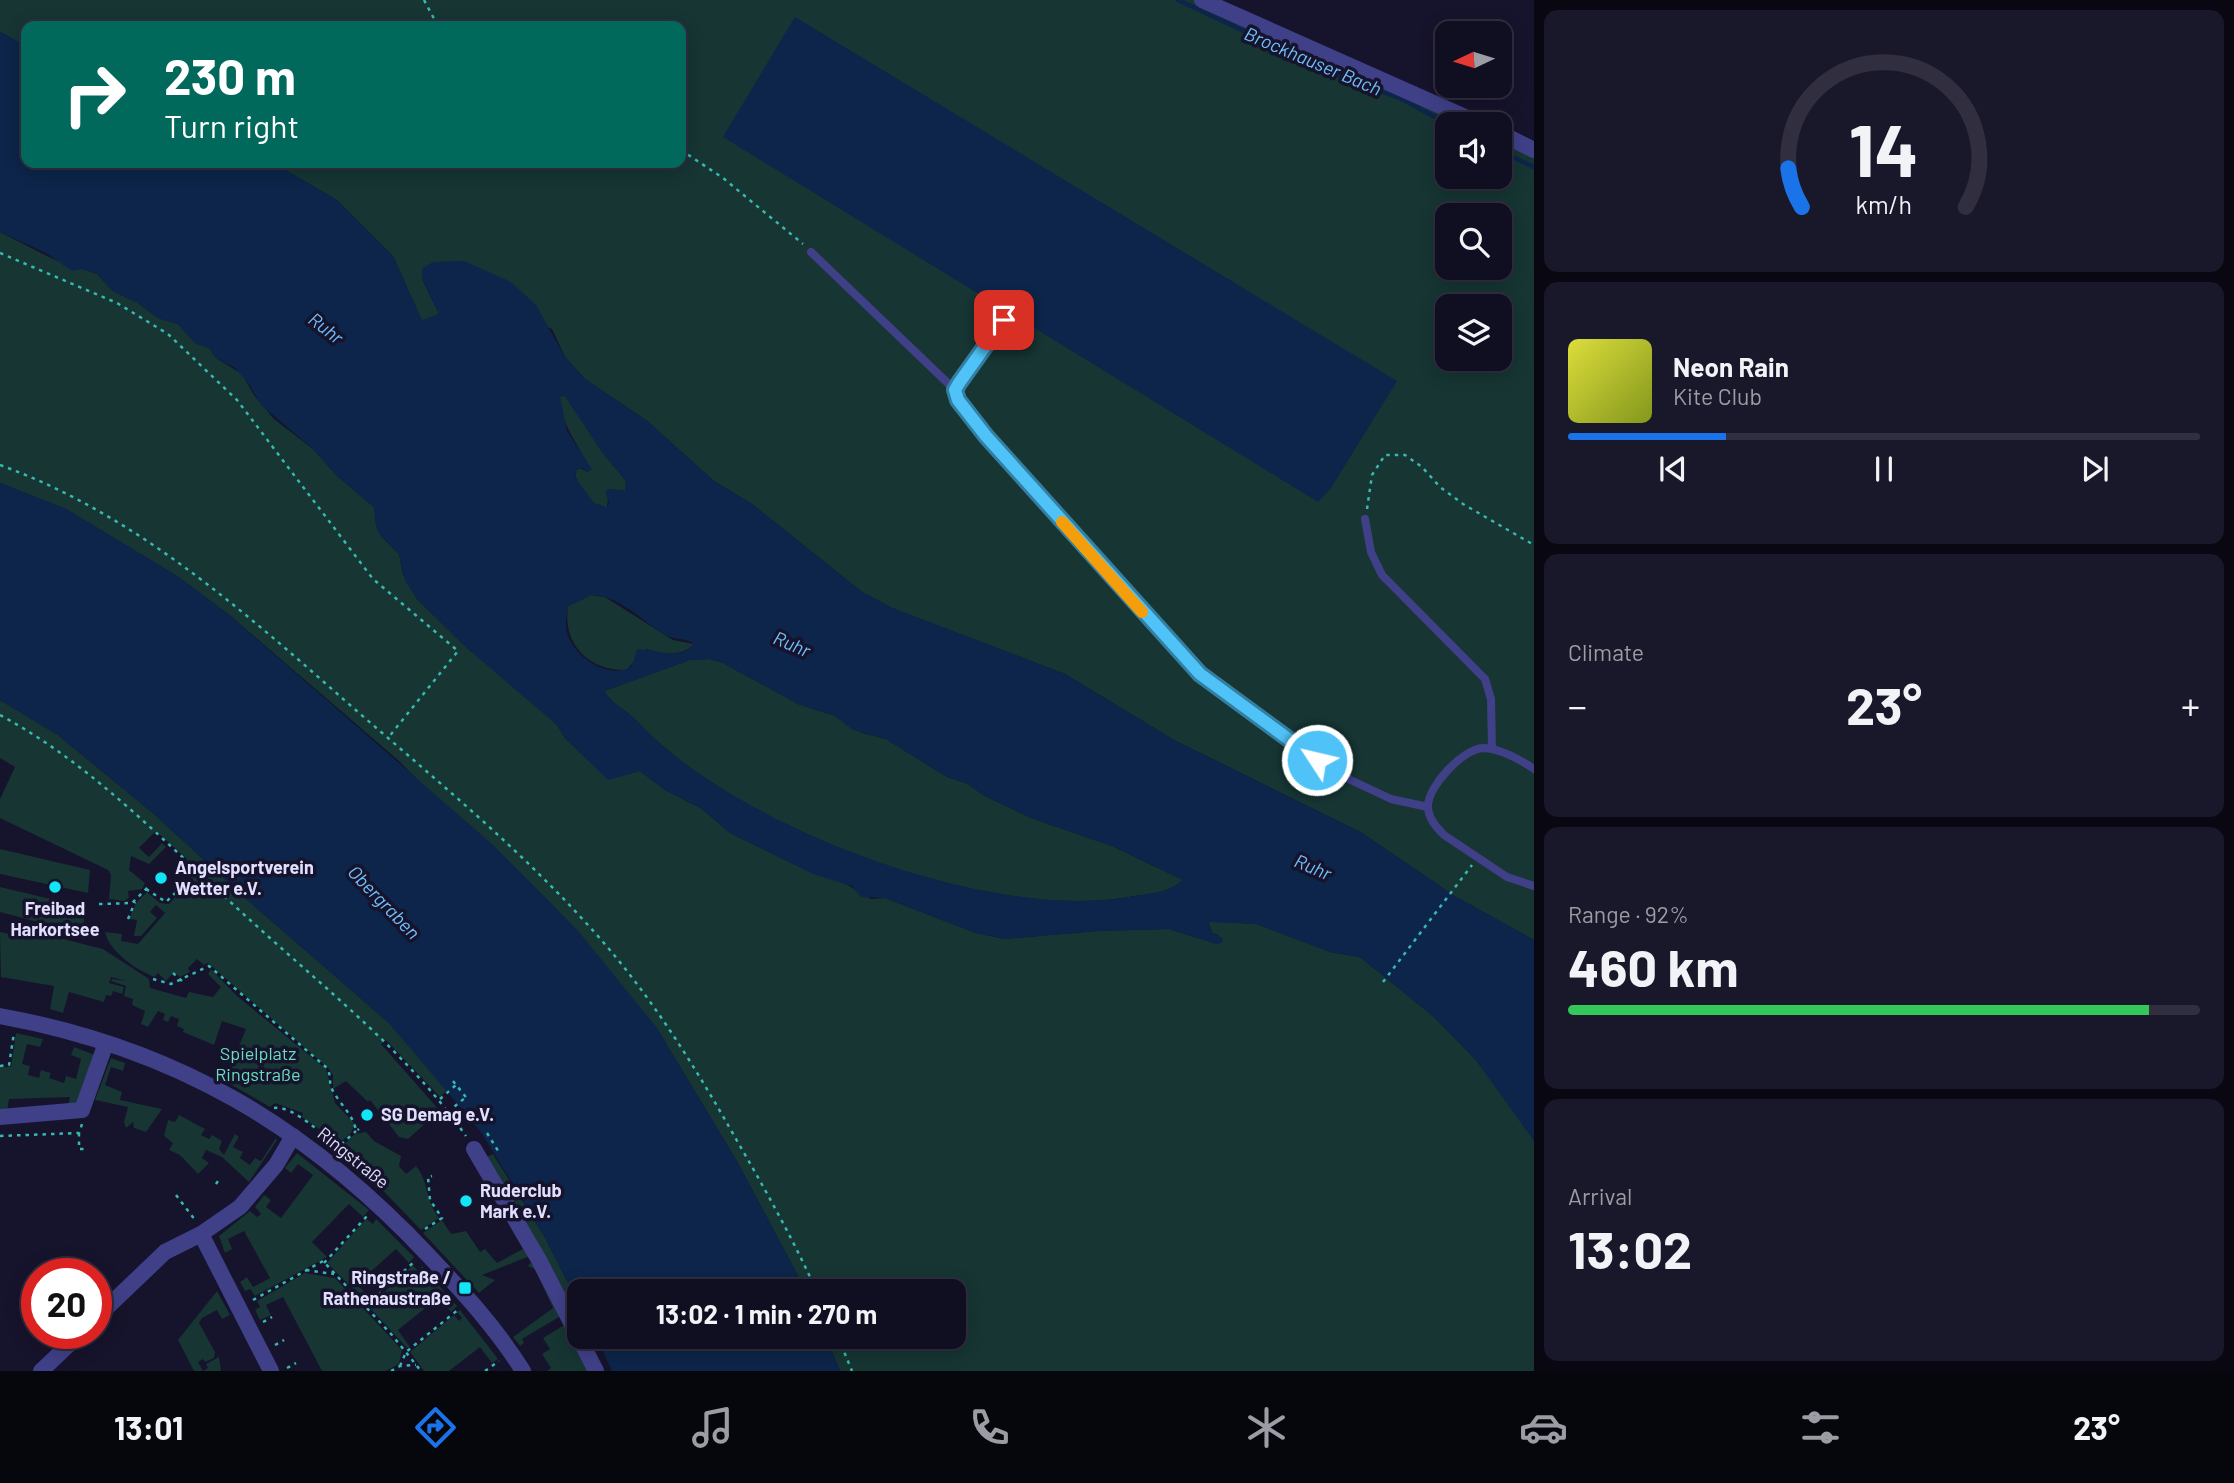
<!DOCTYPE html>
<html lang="en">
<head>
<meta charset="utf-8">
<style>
	:root { --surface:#100e21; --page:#19172a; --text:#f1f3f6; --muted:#9c9ca5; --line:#302e3f; --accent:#1a73e8 }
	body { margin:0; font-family:Barlow,sans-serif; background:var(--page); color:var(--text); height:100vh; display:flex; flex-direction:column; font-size:26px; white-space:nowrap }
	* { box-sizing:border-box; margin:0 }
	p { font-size:23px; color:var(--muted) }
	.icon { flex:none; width:38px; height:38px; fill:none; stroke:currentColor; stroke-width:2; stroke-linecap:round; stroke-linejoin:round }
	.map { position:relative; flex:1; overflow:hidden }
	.panel { display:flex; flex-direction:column; gap:10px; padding:10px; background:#090812; width:700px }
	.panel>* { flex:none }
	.banner { position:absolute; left:21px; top:21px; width:665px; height:147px; border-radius:14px; box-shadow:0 4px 18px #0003,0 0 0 2px var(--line); background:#00695c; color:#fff; overflow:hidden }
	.needle { width:46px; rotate:266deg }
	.buttons { position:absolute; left:1435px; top:21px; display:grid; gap:14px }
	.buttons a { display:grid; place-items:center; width:77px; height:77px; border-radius:14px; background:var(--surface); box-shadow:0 4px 18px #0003,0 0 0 2px var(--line); font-size:35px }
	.speed { position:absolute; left:21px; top:1258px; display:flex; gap:14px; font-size:35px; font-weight:700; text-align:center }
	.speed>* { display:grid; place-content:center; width:91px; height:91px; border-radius:50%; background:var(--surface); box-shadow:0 4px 18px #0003,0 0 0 2px var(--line); line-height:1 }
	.speed .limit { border:10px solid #d22; background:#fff; color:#111 }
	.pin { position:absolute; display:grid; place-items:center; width:60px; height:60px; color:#fff; margin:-30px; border-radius:14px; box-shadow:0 4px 10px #0006 }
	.me { position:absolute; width:77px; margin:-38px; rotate:305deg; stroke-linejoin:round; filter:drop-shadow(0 0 5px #0008) }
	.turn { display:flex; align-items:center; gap:24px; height:147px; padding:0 28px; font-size:32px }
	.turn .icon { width:91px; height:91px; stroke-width:2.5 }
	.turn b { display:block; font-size:49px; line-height:60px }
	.big { font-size:52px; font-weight:700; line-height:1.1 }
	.panel .card { flex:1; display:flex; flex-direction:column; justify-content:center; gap:10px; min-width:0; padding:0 24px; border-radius:14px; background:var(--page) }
	.panel .dial { align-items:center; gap:0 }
	.dial svg { height:182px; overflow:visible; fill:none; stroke:var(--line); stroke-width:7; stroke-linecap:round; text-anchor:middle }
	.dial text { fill:var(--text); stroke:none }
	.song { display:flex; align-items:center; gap:21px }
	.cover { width:84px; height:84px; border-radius:10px; background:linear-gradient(135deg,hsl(60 70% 55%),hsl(70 70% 35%)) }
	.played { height:7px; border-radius:4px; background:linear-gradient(90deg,var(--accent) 25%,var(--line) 25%) }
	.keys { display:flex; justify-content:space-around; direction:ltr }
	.heat { display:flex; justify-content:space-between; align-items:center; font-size:38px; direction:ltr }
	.charge { height:10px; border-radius:5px; background:linear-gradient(90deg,#34c759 92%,var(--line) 0) }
	.trip { position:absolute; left:567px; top:1279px; width:399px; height:70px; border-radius:14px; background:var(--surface); box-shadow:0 4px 18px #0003,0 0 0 2px var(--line); font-weight:700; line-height:70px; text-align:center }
	.dock { display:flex; height:112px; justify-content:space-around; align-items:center; background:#06060d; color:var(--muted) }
	.dock .icon { width:49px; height:49px }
	.dock .active { color:var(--accent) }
	.dock b { font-size:32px; color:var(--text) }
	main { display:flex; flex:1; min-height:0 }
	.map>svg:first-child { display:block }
	.green { fill:#163533; fill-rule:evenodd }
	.water { fill:#0d254a; fill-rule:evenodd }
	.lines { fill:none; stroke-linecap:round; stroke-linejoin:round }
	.stream { stroke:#0d254a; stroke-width:4.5 }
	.path { stroke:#36baaf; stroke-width:2.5; stroke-dasharray:3.5 5; stroke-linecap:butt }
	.service { stroke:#404089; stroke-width:8 }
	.minor { stroke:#404089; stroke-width:16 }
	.route-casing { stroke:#337fa1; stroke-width:18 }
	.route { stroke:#4fc3f7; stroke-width:12 }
	.slow { stroke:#f59e0b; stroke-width:12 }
	.poi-dot { fill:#12e6f6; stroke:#16132c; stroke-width:2.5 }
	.labels { text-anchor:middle; stroke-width:7; stroke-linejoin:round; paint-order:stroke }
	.poi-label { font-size:18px; font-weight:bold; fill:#e1defe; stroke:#16132c; text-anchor:start }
	.park-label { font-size:18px; fill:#6bddbd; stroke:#16132c }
	.street-label { font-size:18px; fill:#e1defe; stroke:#16132c }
	.water-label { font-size:19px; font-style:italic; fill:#70befa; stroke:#16132c }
</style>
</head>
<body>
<main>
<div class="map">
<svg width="1534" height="1371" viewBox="0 0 1534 1371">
	<rect width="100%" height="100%" fill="#16132c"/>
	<path class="green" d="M0 0H1202L1481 124H1447V177H1500V133L1534 150V940L1456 897 1362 833 1174 740 1065 674 892 608 862 592 752 504 714 481 646 420 585 379 565 357 552 329 422 269V279L439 314 422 321 393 256 337 200 273 163H681V26H26V46L0 32ZM1447 215H1500V268H1447ZM1447 306H1500V359H1447Z
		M0 232 53 259 97 274 113 291 138 303 158 318 178 324 195 343 209 348 216 358 242 374 254 395 274 419 313 449 337 476 374 507 376 525 382 537 399 554 403 574 417 599 469 650 505 677 557 725 565 738 608 779 640 771 665 790 702 809 730 833 813 873 841 881 871 899 885 898 976 933 1005 939 1097 931 1169 929 1217 944 1218 935 1212 933 1208 921 1257 924 1330 952 1360 957 1433 1016 1475 1059 1514 1110 1534 1141V1371H840L826 1337H954V1292L806 1291 738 1163 656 1027 635 1002 399 761 228 614 177 576 66 509 0 483Z
		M565 395 602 452 626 481 625 491 609 489 607 507C592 509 575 484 575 471L580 468 588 472C582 443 561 431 560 397Z
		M591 595 605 597 673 640 694 644C682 657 662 655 647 649L626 670C588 671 562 643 568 606Z
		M709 659 723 663 798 704 835 716 862 733 886 739 947 777 968 784 983 795 1031 818 1112 846 1183 880C1167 895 1149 893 1129 897 988 922 735 827 639 723 627 710 613 706 604 691L690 660Z
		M0 700 58 735 154 814 253 905 389 1023 447 1090 440 1097 386 1040 381 1044 447 1119 445 1125 435 1115 408 1139 399 1137 370 1100 368 1102 346 1081 333 1089V1075L328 1068 208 963 204 965 197 959 188 968 190 972 180 977 174 972 166 981 158 973 155 977C137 971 109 951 105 932L122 934 121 941 138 944 165 913 156 905 150 912 157 918 141 936H134L137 920 129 919 136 903 147 892 160 903 169 904 200 871 156 831 139 848 149 857 162 843 166 847 149 864 131 856 129 870 145 883 142 889 128 891 129 898 124 901 109 899 111 875 108 870 0 818V799L15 767 0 758Z
		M0 849 90 870 88 893 0 874Z
		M0 887 84 907V934L0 912Z
		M0 932 33 939 36 932 103 949 149 979 150 988 186 998 189 992 213 997 221 987 208 974 211 969 237 996 326 1069 335 1103 355 1124 351 1133 336 1146 326 1134 302 1117 303 1113 275 1103 270 1107 225 1081 246 1029 222 1021 214 1045 183 1032 184 1029 177 1026 179 1019 171 1016 168 1022 163 1020 165 1014 158 1011 148 1027 141 1024 145 1011 132 1005 133 999 124 996 126 986 111 981 112 979 126 981 111 977 109 983 124 987 122 994 113 991 111 996 106 995 104 1002 69 992 63 1013 50 1009 54 986 1 977Z
		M16 1033 43 1039 40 1047 27 1044 22 1064 30 1066 28 1075 39 1078 41 1070 51 1073 49 1078 64 1083 66 1076 76 1079 81 1059 71 1055 74 1047 95 1055 76 1106 68 1107 70 1097 9 1099 7 1112H0V1067H11Z
		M111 1058 125 1063 123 1071 111 1067 105 1085 122 1092 120 1100 162 1109 146 1132 134 1128 133 1122 126 1128 124 1122 128 1107 95 1100Z
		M179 1115 205 1129 201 1135 209 1139 212 1135 222 1141 219 1149 224 1155 235 1134 239 1137 233 1147 243 1152 240 1158 250 1165 255 1158 261 1161 276 1138 277 1140 249 1182 222 1157 206 1150 202 1158 209 1163 198 1174 180 1155 169 1150 173 1143 164 1136 168 1120 175 1122Z
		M366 1132 374 1141 401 1156 399 1166 406 1174 416 1166C430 1184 424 1198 439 1218L421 1230 366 1173 339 1149 355 1134Z
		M297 1153 369 1210 363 1217 349 1204 312 1242 327 1257 255 1296 250 1289 245 1291 240 1282 247 1277 253 1287 270 1278 244 1231 228 1239 232 1249 225 1253 219 1236 250 1211 257 1217 261 1214 255 1207 264 1195 271 1200 266 1207 281 1218 313 1175 298 1164 291 1173 285 1168Z
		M493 1154 543 1234 579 1304V1329L484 1158Z
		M366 1219 373 1224 376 1219 414 1257 409 1263 396 1249 357 1284 370 1299 366 1302 327 1263Z
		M442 1220 451 1234 466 1231 480 1252 485 1249 497 1263 523 1249 513 1232 517 1229 530 1256 482 1275 495 1280 479 1293 423 1233Z
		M530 1263 535 1264 562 1311 559 1317 522 1339 524 1343 520 1346 513 1337 553 1308 535 1269 528 1266Z
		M413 1265 418 1271 422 1266 457 1306 451 1312 439 1297 398 1330 410 1347 407 1348 369 1307Z
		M305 1273 335 1278 402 1350 399 1364 386 1371H322L283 1297 266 1305 271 1315 260 1320 255 1310 260 1307 257 1301Z
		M217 1291 230 1315 222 1319 217 1310 202 1318 199 1323 215 1352 214 1358 205 1362 203 1359 198 1362 203 1371 208 1368 206 1364 219 1357 221 1371H194L178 1340Z
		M460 1310 498 1359 492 1363 480 1347 449 1371H424L410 1352 454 1315 459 1321 462 1318 457 1312Z
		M566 1324 590 1367 587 1371H547L551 1368 542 1354 550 1349 543 1338Z"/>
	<path class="water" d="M795 17 1397 381 1331 488 1318 502 723 137Z
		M0 32 26 46V163H273L337 200 393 256 422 320 439 314 422 279V269L433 262 464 261 511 282 536 305 565 357 585 379 646 420 714 481 752 504 862 592 892 608 1065 674 1174 740 1362 833 1456 897 1534 940V1141L1475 1059 1433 1016 1360 957 1330 952 1256 924 1208 922 1212 933 1222 938 1223 942 1217 944 1169 929 1097 931 1005 939 976 933 885 898 861 897 852 886 813 874 730 833 702 809 665 790 640 771 608 780 565 738 557 725 469 650 417 599 405 581 399 554 377 531 374 507 337 476 313 449 261 405 249 384 235 368 216 358 209 348 195 343 178 324 158 318 138 303 113 291 97 274 83 269 72 271 46 253 0 232ZM564 395 602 452 626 481 625 491 609 489 605 491 609 502 607 507 594 503 575 477 577 469 582 468 588 472 592 469 567 431 560 397ZM591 595C618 594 642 621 664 634 673 641 686 637 694 644 678 663 656 647 637 650L632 666C612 680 579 660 570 640 564 629 566 618 568 606ZM709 659 723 663 798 704 835 716 853 730 886 739 947 777 968 784 983 795 1031 818 1112 846 1183 880C1166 894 1149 893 1129 897 988 922 735 826 639 723 627 710 613 706 604 691L690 660Z
		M0 483 66 509 177 576 228 614 493 845 538 890 579 932 656 1027 738 1163 806 1291 579 1292V1304L543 1234 481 1132 389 1023 253 905 154 814 58 735 0 700Z
		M596 1337H826L840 1371H612Z"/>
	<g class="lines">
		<path class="stream" d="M1178 0 1349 80 1398 97 1448 124
			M1500 151 1534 167"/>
		<path class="path" d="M424 0 438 26
			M681 150 723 178 803 244
			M0 253 117 303 168 334 237 400 373 579 458 651 388 738
			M0 465C132 513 238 606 342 698 425 771 513 842 587 924 647 989 693 1063 736 1139 765 1189 793 1239 817 1292
			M1367 509 1372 475 1385 455H1405L1422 467 1440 487 1463 504 1534 545
			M0 715C95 766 170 848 249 919 324 988 407 1052 466 1136
			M146 889 166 902 197 871
			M99 904 132 903 149 886
			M128 919 135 902
			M173 973 182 981
			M153 979 171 984 209 966 327 1068C332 1077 328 1083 333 1091 340 1104 354 1116 356 1131L359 1129
			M1383 982 1472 865
			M0 1066 9 1065 14 1033
			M453 1081 469 1101
			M440 1099 456 1085
			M274 1108C292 1105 325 1135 336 1149
			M448 1112 466 1097
			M79 1133V1149H87
			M487 1133 500 1154
			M0 1136 79 1133 82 1124
			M335 1150 356 1131
			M216 1184 218 1181
			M176 1195 195 1220
			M425 1229 442 1218 430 1200 428 1177 432 1176
			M324 1263 367 1216
			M306 1270 334 1274
			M253 1300 323 1261 392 1335 421 1371
			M366 1306 415 1261
			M263 1322 272 1317
			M838 1337 852 1371
			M275 1345 284 1340
			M400 1366 406 1352 459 1309
			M287 1368 296 1363
			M391 1371 400 1366 416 1365
			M485 1371 499 1361"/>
		<path class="service" d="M811 252 955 390
			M1004 320 955 390 958 400 986 436 1200 674 1263 723 1342 776 1391 799 1428 807
			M1365 519 1371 552 1382 575 1485 679 1491 699 1492 749
			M1534 769C1521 760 1499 748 1483 748 1463 749 1428 786 1428 806 1428 818 1436 827 1444 835L1507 877 1534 886"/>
		<path class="minor" d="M1202 0 1481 124
			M1500 133 1534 150
			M0 1016C176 1048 307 1126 429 1256 463 1292 497 1329 523 1371
			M0 1117 82 1110 106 1043
			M474 1149 539 1260 596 1371
			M201 1234 271 1371
			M96 1318 165 1252 201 1234 240 1207 276 1165 293 1136
			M41 1371 80 1334"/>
	</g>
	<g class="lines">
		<defs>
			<path id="route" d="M1004 320 959 383 955 390 958 400 986 436 1200 674 1317 760"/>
		</defs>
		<use href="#route" class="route-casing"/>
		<use href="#route" class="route"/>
		<path class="slow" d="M1062 522 1142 612"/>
	</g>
	<g class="poi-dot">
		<circle cx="161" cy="878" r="7"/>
		<circle cx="55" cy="887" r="7"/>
		<circle cx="367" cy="1115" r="7"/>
		<circle cx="466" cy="1201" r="7"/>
		<rect x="458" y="1281" width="14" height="14" rx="3.5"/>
	</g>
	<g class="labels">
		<g class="poi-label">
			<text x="175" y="874">Angelsportverein<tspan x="175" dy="21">Wetter e.V.</tspan></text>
			<text x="55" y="915" text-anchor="middle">Freibad<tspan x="55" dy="21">Harkortsee</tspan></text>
			<text x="381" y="1121">SG Demag e.V.</text>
			<text x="480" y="1197">Ruderclub<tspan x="480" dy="21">Mark e.V.</tspan></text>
			<text x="451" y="1284" text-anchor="end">Ringstraße /<tspan x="451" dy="21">Rathenaustraße</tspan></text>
		</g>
		<g class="park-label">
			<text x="258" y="1060">Spielplatz<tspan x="258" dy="21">Ringstraße</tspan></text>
		</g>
		<g class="street-label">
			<text transform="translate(353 1158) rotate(39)" y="6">Ringstraße</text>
		</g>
		<g class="water-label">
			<text transform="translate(1313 61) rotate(23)" y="7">Brockhauser Bach</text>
			<text transform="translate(326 328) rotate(38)" y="7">Ruhr</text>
			<text transform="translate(792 644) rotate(23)" y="7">Ruhr</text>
			<text transform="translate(1313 867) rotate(23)" y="7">Ruhr</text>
			<text transform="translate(384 902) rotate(46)" y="7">Obergraben</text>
		</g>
	</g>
</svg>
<div class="buttons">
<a><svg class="needle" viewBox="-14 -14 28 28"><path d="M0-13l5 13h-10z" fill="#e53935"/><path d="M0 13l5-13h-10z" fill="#9c9ca5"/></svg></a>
<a><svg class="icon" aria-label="sound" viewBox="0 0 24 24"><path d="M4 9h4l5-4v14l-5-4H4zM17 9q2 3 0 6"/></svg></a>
<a><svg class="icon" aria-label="search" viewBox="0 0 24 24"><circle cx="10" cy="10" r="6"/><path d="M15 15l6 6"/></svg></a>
<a><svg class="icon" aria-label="layers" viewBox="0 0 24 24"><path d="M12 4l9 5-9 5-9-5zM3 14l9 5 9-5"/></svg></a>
</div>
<div class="speed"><div class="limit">20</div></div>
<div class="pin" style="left:1004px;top:320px;background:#d93025"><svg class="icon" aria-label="arrive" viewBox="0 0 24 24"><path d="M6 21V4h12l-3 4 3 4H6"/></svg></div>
<svg class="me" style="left:1317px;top:760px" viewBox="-20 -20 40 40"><circle r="17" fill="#4fc3f7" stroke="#fff" stroke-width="3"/><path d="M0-11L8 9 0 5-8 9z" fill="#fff"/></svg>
<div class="trip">13:02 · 1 min · 270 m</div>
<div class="banner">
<div class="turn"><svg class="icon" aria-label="right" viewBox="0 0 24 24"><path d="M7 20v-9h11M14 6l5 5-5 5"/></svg><div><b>230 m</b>Turn right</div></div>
</div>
</div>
<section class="panel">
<div class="card dial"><svg viewBox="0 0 100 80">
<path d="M14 69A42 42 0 1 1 86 69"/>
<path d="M14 69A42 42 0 0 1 8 52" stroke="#1a73e8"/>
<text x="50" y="56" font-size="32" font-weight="700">14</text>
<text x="50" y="72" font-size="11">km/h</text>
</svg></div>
<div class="card">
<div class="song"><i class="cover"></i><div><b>Neon Rain</b><p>Kite Club</p></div></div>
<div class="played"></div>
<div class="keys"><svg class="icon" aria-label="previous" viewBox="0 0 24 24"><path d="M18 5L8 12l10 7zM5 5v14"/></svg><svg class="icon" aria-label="pause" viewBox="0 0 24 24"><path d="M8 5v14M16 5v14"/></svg><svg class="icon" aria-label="next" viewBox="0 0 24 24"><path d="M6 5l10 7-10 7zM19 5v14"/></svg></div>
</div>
<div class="card"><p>Climate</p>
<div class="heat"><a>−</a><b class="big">23°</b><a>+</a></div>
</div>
<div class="card"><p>Range · 92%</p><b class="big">460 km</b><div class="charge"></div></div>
<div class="card"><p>Arrival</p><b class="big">13:02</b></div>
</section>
</main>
<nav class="dock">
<b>13:01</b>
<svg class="icon active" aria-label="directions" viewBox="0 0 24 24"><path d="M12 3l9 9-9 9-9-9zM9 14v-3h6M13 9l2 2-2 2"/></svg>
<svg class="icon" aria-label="music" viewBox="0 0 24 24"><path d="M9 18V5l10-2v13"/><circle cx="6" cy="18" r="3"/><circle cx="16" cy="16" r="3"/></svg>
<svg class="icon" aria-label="phone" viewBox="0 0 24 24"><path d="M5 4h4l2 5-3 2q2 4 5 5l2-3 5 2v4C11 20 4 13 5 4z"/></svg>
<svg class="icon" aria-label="climate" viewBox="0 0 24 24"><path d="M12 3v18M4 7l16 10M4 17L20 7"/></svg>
<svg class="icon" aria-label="car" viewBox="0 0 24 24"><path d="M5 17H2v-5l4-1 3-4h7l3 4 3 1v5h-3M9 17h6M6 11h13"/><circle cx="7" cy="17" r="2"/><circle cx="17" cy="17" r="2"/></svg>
<svg class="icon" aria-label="filters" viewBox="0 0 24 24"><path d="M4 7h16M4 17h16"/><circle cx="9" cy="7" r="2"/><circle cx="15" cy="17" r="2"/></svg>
<b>23°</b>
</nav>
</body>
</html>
